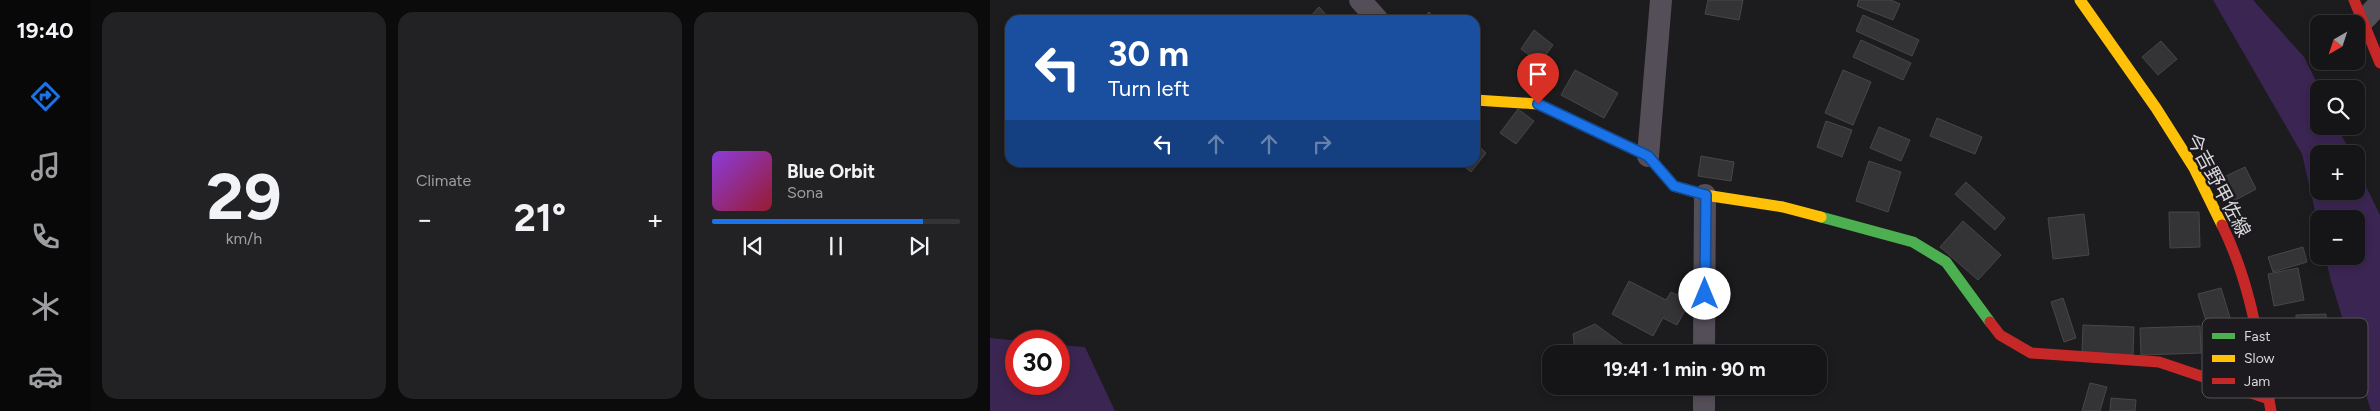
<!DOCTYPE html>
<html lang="en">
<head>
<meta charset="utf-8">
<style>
	:root { --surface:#151416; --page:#222123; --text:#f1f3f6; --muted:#9d9ea1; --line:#343335; --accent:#1a73e8 }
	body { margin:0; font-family:Figtree,"Noto Sans JP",sans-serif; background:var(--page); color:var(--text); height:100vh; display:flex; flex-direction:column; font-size:19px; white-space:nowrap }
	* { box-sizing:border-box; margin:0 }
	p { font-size:16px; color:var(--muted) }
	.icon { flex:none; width:28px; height:28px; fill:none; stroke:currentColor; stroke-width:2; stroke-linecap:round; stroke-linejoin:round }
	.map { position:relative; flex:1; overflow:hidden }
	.side { display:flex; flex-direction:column; gap:12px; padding:12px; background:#0c0b0c; width:900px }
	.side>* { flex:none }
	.hud { position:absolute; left:15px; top:15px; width:475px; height:152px; border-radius:15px; box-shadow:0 2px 8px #0003,0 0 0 1px var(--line); background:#1a4fa0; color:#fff; overflow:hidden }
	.needle { width:32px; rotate:219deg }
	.buttons { position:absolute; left:1320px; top:15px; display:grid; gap:10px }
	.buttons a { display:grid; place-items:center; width:55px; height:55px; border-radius:10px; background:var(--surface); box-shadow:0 2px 8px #0003,0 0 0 1px var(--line); font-size:25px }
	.speed { position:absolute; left:15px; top:330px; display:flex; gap:10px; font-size:25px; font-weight:700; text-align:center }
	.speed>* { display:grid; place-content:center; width:65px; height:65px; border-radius:50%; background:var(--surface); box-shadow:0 2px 8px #0003,0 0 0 1px var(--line); line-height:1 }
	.speed .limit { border:8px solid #d22; background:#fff; color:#111 }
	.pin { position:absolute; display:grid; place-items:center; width:42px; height:42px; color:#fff; margin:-51px -21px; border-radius:50% 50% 50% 0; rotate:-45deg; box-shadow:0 0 5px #0007 }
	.pin .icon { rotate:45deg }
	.me { position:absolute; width:55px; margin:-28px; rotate:0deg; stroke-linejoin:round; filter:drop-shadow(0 0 4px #0008) }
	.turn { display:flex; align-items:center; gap:18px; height:105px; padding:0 20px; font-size:22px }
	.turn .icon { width:65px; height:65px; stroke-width:2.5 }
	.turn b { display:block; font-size:35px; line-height:42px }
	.lanes { display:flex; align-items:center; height:48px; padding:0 20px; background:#0003; justify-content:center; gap:25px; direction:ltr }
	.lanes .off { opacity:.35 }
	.big { font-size:38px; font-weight:700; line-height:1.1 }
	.side .card { flex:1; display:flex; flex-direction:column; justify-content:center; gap:8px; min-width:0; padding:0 18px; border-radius:15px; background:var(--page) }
	.side .dial { align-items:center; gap:0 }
	.dial b { font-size:65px; line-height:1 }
	.song { display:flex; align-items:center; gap:15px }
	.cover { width:60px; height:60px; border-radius:8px; background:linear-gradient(135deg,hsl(270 70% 55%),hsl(350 70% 35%)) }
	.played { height:5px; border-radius:2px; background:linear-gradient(90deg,var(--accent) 85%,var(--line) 85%) }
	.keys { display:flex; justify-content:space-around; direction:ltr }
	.heat { display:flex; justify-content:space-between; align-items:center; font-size:28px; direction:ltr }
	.side .tiles { flex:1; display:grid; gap:12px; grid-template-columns:repeat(3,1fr) }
	.trip { position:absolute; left:552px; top:345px; width:285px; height:50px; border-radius:15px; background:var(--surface); box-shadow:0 2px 8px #0003,0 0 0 1px var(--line); font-weight:700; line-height:50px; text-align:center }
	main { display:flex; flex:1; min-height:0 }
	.dock { display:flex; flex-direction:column; width:90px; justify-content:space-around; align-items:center; background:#080809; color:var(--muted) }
	.dock .icon { width:35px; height:35px }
	.dock .selected { color:var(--accent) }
	.dock b { font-size:22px; color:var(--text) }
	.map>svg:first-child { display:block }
	.green { fill:#3b2553 }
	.building { fill:#343335; stroke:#474748 }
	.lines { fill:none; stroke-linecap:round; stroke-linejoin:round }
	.street { stroke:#534e58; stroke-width:22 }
	.fast { stroke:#4caf50; stroke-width:11 }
	.slow { stroke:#ffc107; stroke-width:11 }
	.jam { stroke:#c62828; stroke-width:11 }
	.route-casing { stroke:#114b97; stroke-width:12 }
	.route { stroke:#1a73e8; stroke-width:9 }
	.labels { text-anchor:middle; stroke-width:5; stroke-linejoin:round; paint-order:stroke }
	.street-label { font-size:19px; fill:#d8d7da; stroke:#1c1a1e }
	.key { fill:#1c1a1e; stroke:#545356; stroke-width:1 }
	.key-label { font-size:14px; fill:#d8d7da }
</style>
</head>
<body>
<main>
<nav class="dock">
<b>19:40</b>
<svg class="icon selected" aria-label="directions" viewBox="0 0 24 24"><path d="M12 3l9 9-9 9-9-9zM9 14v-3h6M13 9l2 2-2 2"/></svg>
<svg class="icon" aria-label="music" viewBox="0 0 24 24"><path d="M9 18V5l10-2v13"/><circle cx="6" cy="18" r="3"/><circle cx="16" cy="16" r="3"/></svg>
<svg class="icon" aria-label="phone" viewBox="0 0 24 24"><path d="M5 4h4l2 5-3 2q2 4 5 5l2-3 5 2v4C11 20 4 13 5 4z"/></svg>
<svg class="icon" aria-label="climate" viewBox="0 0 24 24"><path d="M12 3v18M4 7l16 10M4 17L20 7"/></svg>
<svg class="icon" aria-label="car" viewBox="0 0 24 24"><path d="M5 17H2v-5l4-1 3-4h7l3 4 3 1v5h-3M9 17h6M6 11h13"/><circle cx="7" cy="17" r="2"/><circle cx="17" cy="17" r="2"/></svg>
</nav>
<section class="side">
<div class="tiles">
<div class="card dial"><b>29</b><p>km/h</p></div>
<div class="card"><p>Climate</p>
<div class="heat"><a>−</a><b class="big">21°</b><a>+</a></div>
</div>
<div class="card">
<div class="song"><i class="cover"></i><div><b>Blue Orbit</b><p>Sona</p></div></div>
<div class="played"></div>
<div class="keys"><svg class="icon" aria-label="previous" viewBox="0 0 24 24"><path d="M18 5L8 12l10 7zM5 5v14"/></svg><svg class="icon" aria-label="pause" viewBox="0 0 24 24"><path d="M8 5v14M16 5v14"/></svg><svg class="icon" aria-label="next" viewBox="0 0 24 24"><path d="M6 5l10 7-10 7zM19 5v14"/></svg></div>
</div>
</div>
</section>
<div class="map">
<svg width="1390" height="411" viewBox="0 0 1390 411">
	<rect width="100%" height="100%" fill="#1c1b1d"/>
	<path class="green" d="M1223 0H1263L1314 57 1330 89 1329 126H1347L1361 154H1329V191H1366V166L1390 215V411H1381L1341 281 1335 256H1366V219H1329V228L1312 154Z
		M0 338 31 341H26V384H69V345L95 347 125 411H0Z"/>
	<path class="building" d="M718 0H753L749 20 715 14Z
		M869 0H901L910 4 903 20 867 6Z
		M329 7 341 20H317Z
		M439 12 447 20H431Z
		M873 15 929 40 922 56 866 31Z
		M544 30 563 45 550 63 531 49Z
		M871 40 921 63 913 80 863 57Z
		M1171 41 1187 59 1168 75 1152 57Z
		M585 70 628 93 614 118 571 95Z
		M853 70 881 82 863 125 835 113Z
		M528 109 544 121 526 144 510 133Z
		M947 118 992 137 985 154 940 136Z
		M836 121 862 130 852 157 827 147Z
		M889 127 920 140 911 161 880 148Z
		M485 143 496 153 481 172 469 162H485Z
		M711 156 744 162 741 181 708 176Z
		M879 161 911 172 898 212 866 201Z
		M1255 167 1266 189 1242 202 1230 179Z
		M976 182 1015 218 1005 230 965 194Z
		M1179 212H1209L1210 247 1180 248Z
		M1094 214 1099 255 1063 259 1058 218Z
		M973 221 1011 255 988 280 950 247Z
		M1313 247 1317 262 1283 272 1278 257Z
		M1308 268 1314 300 1284 306 1278 274Z
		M639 281 676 300 681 292 700 301 687 325 673 318 663 336 622 314Z
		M1231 288 1244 331 1221 338 1208 294Z
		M1073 298 1086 338 1074 342 1061 302Z
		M1336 314V340L1307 341 1306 315Z
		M605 324 646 354H589L585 351 583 334Z
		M1093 325 1144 327 1143 355 1092 352Z
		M1210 326 1211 353 1151 355 1150 328Z
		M1100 383 1117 387 1110 411H1092Z
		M1121 398 1146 400 1145 411H1120Z"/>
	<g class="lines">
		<path class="street" d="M370 0 388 20
			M1373 21 1390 3
			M658 156 671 0
			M714 354 715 195
			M714 411V386"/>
		<path class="fast" d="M831 217 923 242 956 262 1000 322"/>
		<path class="slow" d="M1090 0 1166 108 1204 168 1232 225
			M485 100 548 104 658 156 684 186 715 195 793 207 831 217"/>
		<path class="jam" d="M1364 0 1390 63
			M1232 225C1262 286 1269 346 1281 411
			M1000 322 1010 335 1041 353 1169 362 1279 399"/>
	</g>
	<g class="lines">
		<defs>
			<path id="route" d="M548 104 658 156 684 186 716 195 715 294"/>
		</defs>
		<use href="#route" class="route-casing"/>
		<use href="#route" class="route"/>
	</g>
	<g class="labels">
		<g class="street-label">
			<text transform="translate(1229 185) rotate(62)" y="7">今吉野甲佐線</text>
		</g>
	</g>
	<rect x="1212" y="318" width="166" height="80" rx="8" class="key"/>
	<rect x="1222" y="333" width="23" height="6" fill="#4caf50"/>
	<rect x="1222" y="355" width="23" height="7" fill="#ffc107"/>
	<rect x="1222" y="378" width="23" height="6" fill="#c62828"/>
	<g class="key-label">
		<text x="1254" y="341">Fast</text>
		<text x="1254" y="363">Slow</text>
		<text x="1254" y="386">Jam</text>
	</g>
</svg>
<div class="buttons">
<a><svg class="needle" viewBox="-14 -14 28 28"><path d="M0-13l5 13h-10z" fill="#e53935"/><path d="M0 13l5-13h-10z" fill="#9d9ea1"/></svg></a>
<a><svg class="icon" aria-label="search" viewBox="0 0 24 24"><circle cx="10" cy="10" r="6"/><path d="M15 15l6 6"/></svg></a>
<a>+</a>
<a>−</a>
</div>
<div class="speed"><div class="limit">30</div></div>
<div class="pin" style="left:548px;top:104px;background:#d93025"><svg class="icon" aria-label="arrive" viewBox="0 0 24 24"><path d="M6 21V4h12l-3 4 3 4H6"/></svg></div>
<svg class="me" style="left:715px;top:294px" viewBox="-20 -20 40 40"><circle r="19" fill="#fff"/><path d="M0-13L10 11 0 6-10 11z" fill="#1a73e8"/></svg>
<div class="trip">19:41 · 1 min · 90 m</div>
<div class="hud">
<div class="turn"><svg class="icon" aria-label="left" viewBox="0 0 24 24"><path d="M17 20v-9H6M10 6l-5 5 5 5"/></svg><div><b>30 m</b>Turn left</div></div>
<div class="lanes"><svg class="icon" aria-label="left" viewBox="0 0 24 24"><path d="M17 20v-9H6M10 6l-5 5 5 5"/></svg><svg class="icon off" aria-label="ahead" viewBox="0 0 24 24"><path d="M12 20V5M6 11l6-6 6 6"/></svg><svg class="icon off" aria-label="ahead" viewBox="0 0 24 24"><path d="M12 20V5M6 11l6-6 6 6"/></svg><svg class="icon off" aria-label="right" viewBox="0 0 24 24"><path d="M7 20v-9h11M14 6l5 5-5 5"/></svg></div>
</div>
</div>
</main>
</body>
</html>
